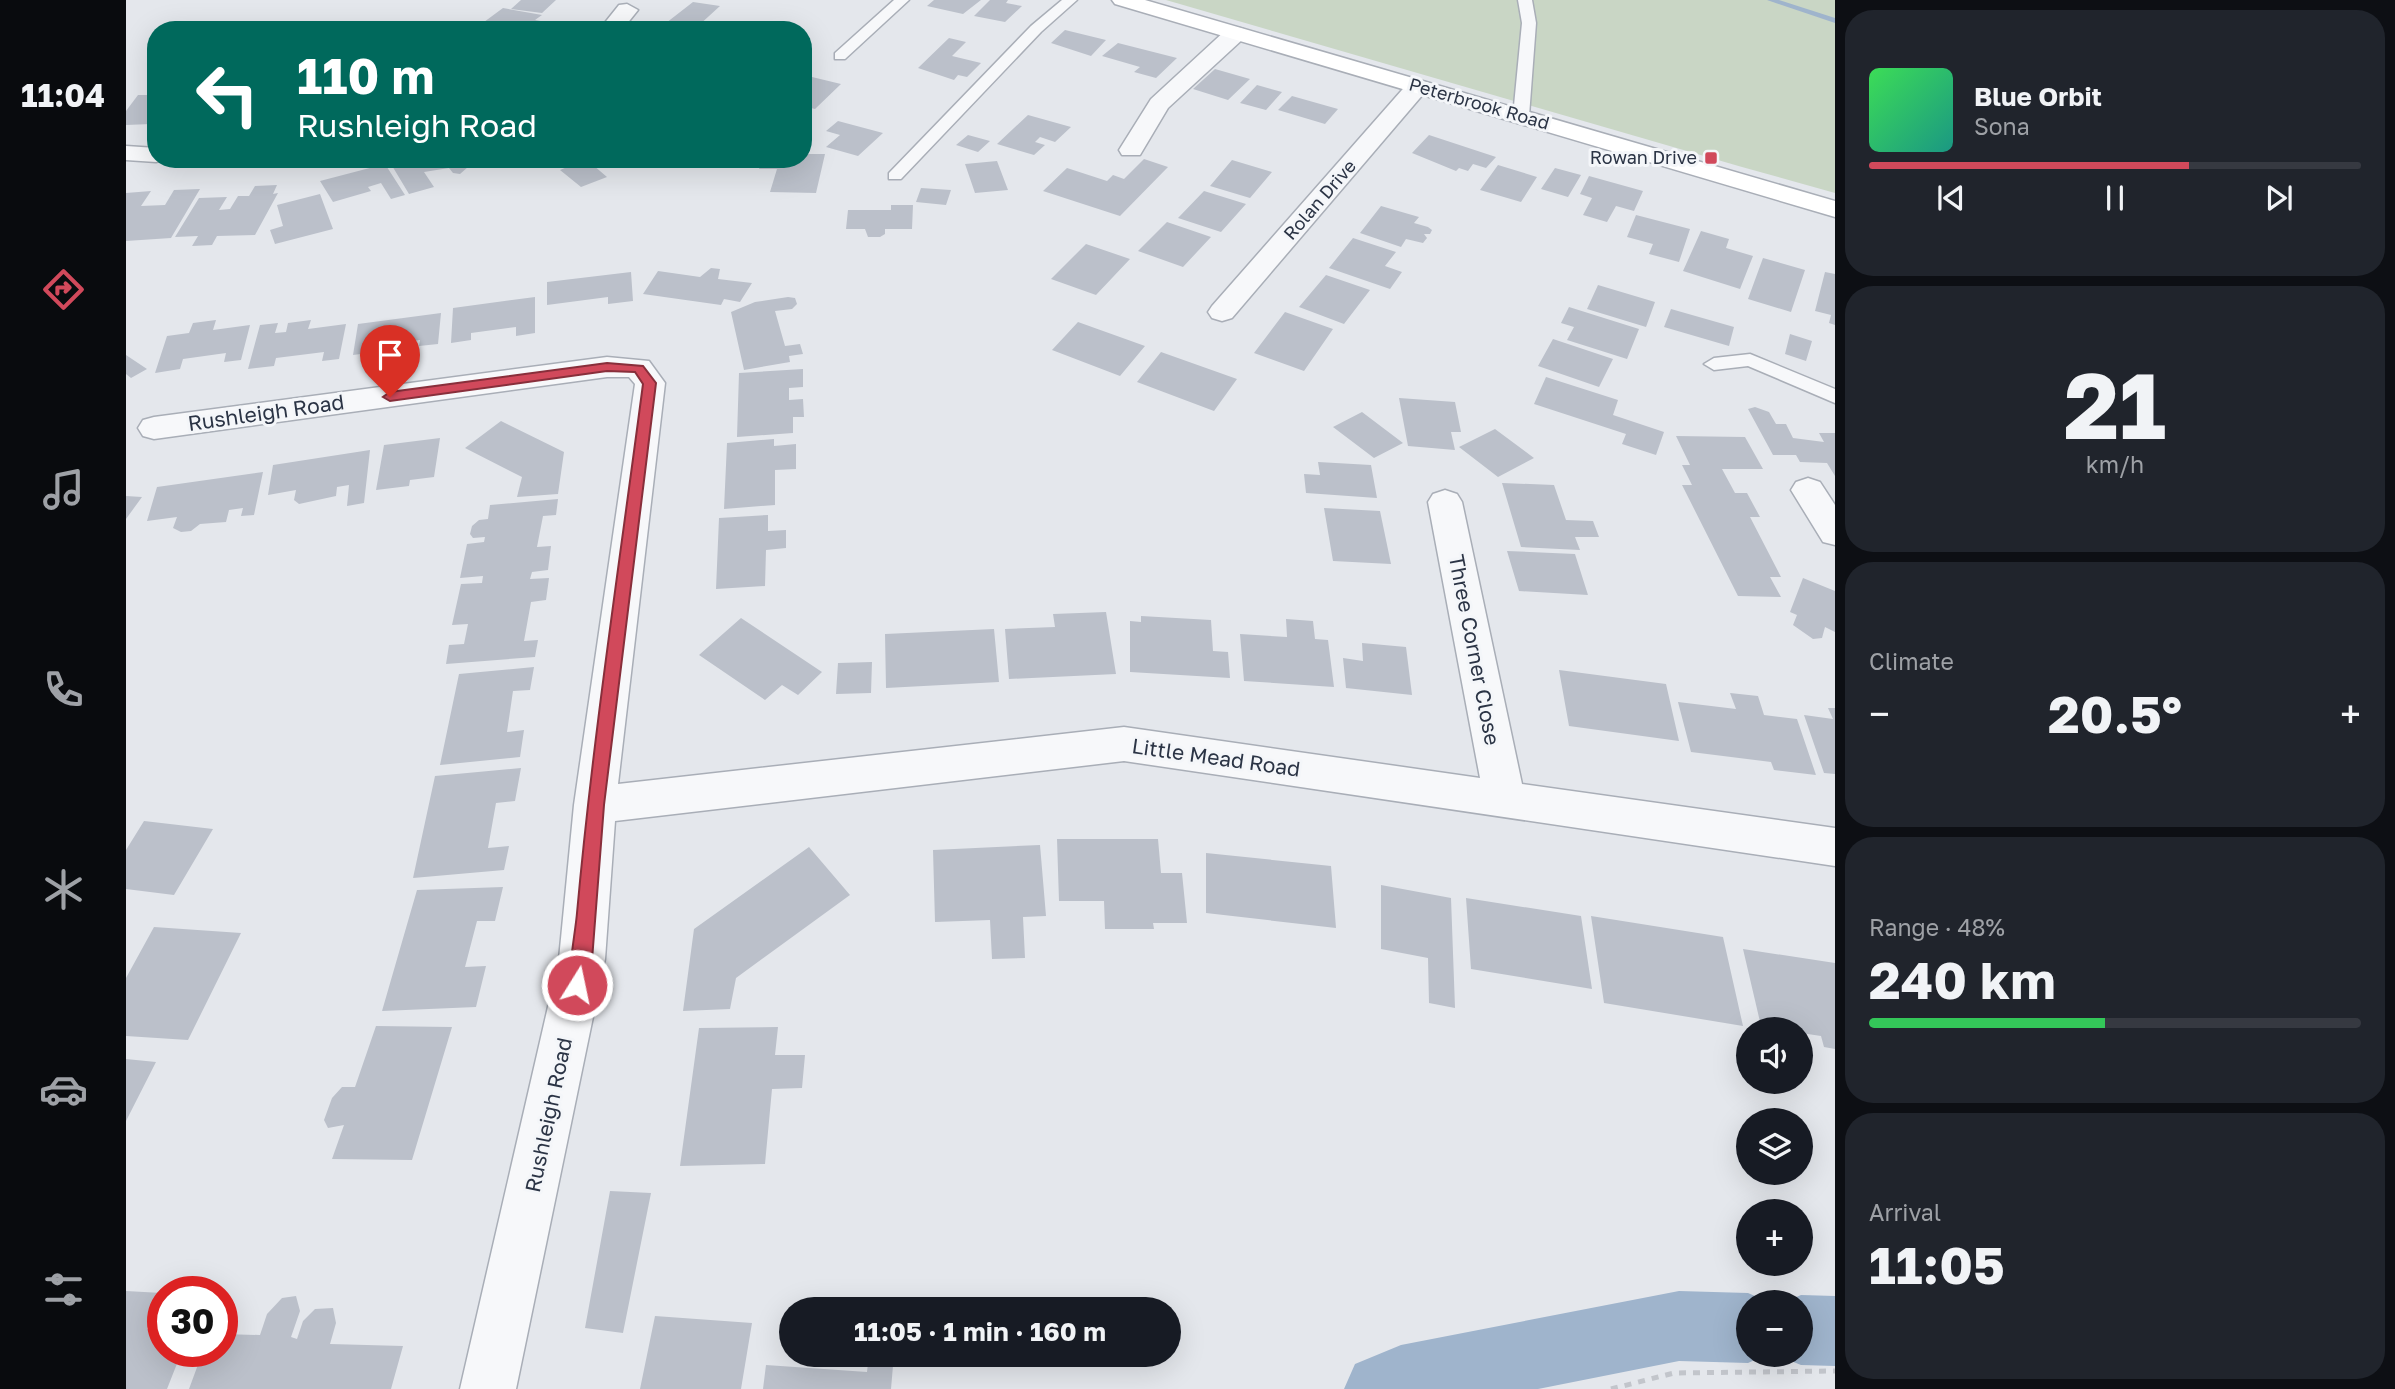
<!DOCTYPE html>
<html lang="en">
<head>
<meta charset="utf-8">
<style>
	:root { --surface:#171b24; --page:#20242c; --text:#f1f3f6; --muted:#9ea1a6; --line:#363941; --accent:#d1495b }
	body { margin:0; font-family:"Golos Text",sans-serif; background:var(--page); color:var(--text); height:100vh; display:flex; flex-direction:column; font-size:26px; white-space:nowrap }
	* { box-sizing:border-box; margin:0 }
	p { font-size:23px; color:var(--muted) }
	.icon { flex:none; width:38px; height:38px; fill:none; stroke:currentColor; stroke-width:2; stroke-linecap:round; stroke-linejoin:round }
	.map { position:relative; flex:1; overflow:hidden }
	.sheet { display:flex; flex-direction:column; gap:10px; padding:10px; background:#0d0f14; width:560px }
	.sheet>* { flex:none }
	.hud { position:absolute; left:21px; top:21px; width:665px; height:147px; border-radius:28px; box-shadow:0 7px 28px #0002; background:#00695c; color:#fff; overflow:hidden }
	.fabs { position:absolute; left:1610px; top:1017px; display:grid; gap:14px }
	.fabs a { display:grid; place-items:center; width:77px; height:77px; border-radius:50%; background:var(--surface); box-shadow:0 7px 28px #0002; font-size:35px }
	.speed { position:absolute; left:21px; top:1276px; display:flex; gap:14px; font-size:35px; font-weight:700; text-align:center }
	.speed>* { display:grid; place-content:center; width:91px; height:91px; border-radius:50%; background:var(--surface); box-shadow:0 7px 28px #0002; line-height:1 }
	.speed .limit { border:10px solid #d22; background:#fff; color:#111 }
	.pin { position:absolute; display:grid; place-items:center; width:60px; height:60px; color:#fff; margin:-72px -30px; border-radius:50% 50% 50% 0; rotate:-45deg; box-shadow:0 0 7px #0007 }
	.pin .icon { rotate:45deg }
	.me { position:absolute; width:77px; margin:-38px; rotate:10deg; stroke-linejoin:round; filter:drop-shadow(0 0 5px #0008) }
	.turn { display:flex; align-items:center; gap:24px; height:147px; padding:0 35px; font-size:32px }
	.turn .icon { width:91px; height:91px; stroke-width:2.5 }
	.turn b { display:block; font-size:49px; line-height:60px }
	.big { font-size:52px; font-weight:700; line-height:1.1 }
	.sheet .card { flex:1; display:flex; flex-direction:column; justify-content:center; gap:10px; min-width:0; padding:0 24px; border-radius:28px; background:var(--page) }
	.sheet .dial { align-items:center; gap:0 }
	.dial b { font-size:91px; line-height:1 }
	.song { display:flex; align-items:center; gap:21px }
	.cover { width:84px; height:84px; border-radius:10px; background:linear-gradient(135deg,hsl(130 70% 55%),hsl(170 70% 35%)) }
	.played { height:7px; border-radius:4px; background:linear-gradient(90deg,var(--accent) 65%,var(--line) 65%) }
	.keys { display:flex; justify-content:space-around; direction:ltr }
	.heat { display:flex; justify-content:space-between; align-items:center; font-size:38px; direction:ltr }
	.charge { height:10px; border-radius:5px; background:linear-gradient(90deg,#34c759 48%,var(--line) 0) }
	.trip { position:absolute; left:653px; top:1297px; width:402px; height:70px; border-radius:35px; background:var(--surface); box-shadow:0 7px 28px #0002; font-weight:700; line-height:70px; text-align:center }
	main { display:flex; flex:1; min-height:0 }
	.dock { display:flex; flex-direction:column; width:126px; justify-content:space-around; align-items:center; background:#090b0e; color:var(--muted) }
	.dock .icon { width:49px; height:49px }
	.dock .active { color:var(--accent) }
	.dock b { font-size:32px; color:var(--text) }
	.map>svg:first-child { display:block }
	.green { fill:#c9d6c5 }
	.lines { fill:none; stroke-linecap:round; stroke-linejoin:round }
	.stream { fill:#9fb4cc; fill-rule:evenodd }
	.canal { fill:#9fb4cc; fill-rule:evenodd }
	.building { fill:#bbc0ca }
	.lane-casing { stroke:#a9aeb7; stroke-width:3 }
	.street-casing { stroke:#a9aeb7; stroke-width:3 }
	.secondary-casing { stroke:#a9aeb7; stroke-width:3 }
	.path { stroke:#c2c5cb; stroke-width:5; stroke-dasharray:7 7; stroke-linecap:butt }
	.lane { fill:#f7f8fa; fill-rule:evenodd }
	.street { fill:#f7f8fa; fill-rule:evenodd }
	.secondary { fill:#fff; fill-rule:evenodd }
	.route { fill:#d1495b; stroke:#882f3b; stroke-width:2 }
	.poi-dot { fill:#d1495b; stroke:#f4f6f9; stroke-width:2.5 }
	.labels { text-anchor:middle; stroke-width:6; stroke-linejoin:round; paint-order:stroke }
	.far-street-label { font-size:18px; fill:#2b3445; stroke:#f4f6f9 }
	.far-poi-label { font-size:18px; fill:#2b3445; stroke:#f4f6f9; text-anchor:end }
	.street-label { font-size:21px; fill:#2b3445; stroke:#f4f6f9 }
</style>
</head>
<body>
<main>
<nav class="dock">
<b>11:04</b>
<svg class="icon active" aria-label="directions" viewBox="0 0 24 24"><path d="M12 3l9 9-9 9-9-9zM9 14v-3h6M13 9l2 2-2 2"/></svg>
<svg class="icon" aria-label="music" viewBox="0 0 24 24"><path d="M9 18V5l10-2v13"/><circle cx="6" cy="18" r="3"/><circle cx="16" cy="16" r="3"/></svg>
<svg class="icon" aria-label="phone" viewBox="0 0 24 24"><path d="M5 4h4l2 5-3 2q2 4 5 5l2-3 5 2v4C11 20 4 13 5 4z"/></svg>
<svg class="icon" aria-label="climate" viewBox="0 0 24 24"><path d="M12 3v18M4 7l16 10M4 17L20 7"/></svg>
<svg class="icon" aria-label="car" viewBox="0 0 24 24"><path d="M5 17H2v-5l4-1 3-4h7l3 4 3 1v5h-3M9 17h6M6 11h13"/><circle cx="7" cy="17" r="2"/><circle cx="17" cy="17" r="2"/></svg>
<svg class="icon" aria-label="filters" viewBox="0 0 24 24"><path d="M4 7h16M4 17h16"/><circle cx="9" cy="7" r="2"/><circle cx="15" cy="17" r="2"/></svg>
</nav>
<div class="map">
<svg width="1709" height="1389" viewBox="0 0 1709 1389">
	<rect width="100%" height="100%" fill="#e4e7ec"/>
	<path class="green" d="M1040 0H1709V193L1616 167Z"/>
	<g class="lines">
		<path class="stream" d="M1641 0H1653L1709 18V23Z"/>
		<path class="canal" d="M1553 1291 1622 1293 1643 1302H1622V1354H1642L1622 1363 1553 1361 1412 1389H1218L1229 1364 1275 1345Z
			M1675 1295 1709 1296V1366L1675 1365 1650 1355 1675 1354V1302H1659Z"/>
	</g>
	<path class="building" d="M395 0H430L416 13 385 9Z
		M808 0H855L837 14 801 6Z
		M864 0H882L880 3 896 6 879 22 848 16Z
		M567 2 594 6 571 27 582 30H531Z
		M377 8 416 15 409 20 426 23 418 30H404L358 22Z
		M353 23 381 28V30H344Z
		M939 30 980 40 965 56 925 43Z
		M823 38 840 42 826 56 855 63 841 77 832 75 828 80 792 68Z
		M992 43 1051 58 1030 78 1008 72 1014 67 976 56Z
		M1089 69 1124 79 1102 100 1067 89Z
		M686 77 715 84 689 109 677 106V86Z
		M1131 85 1156 92 1140 110 1114 103Z
		M30 92V127H23L25 124 0 125V111L12 95H28Z
		M1166 96 1212 109 1199 124 1152 110Z
		M902 115 945 127 929 142 914 137 909 142 919 145 908 155 871 144Z
		M712 121 757 133 732 156 700 147 714 135 700 131Z
		M842 135 864 141 852 152 830 145Z
		M1303 135 1370 157 1360 168 1347 164 1342 171 1333 168 1330 171 1286 153Z
		M677 154H699L690 193 644 192 651 169H633L636 159H677Z
		M262 159H356L359 163 342 167 334 174 327 173 323 168 298 172 308 187 283 194Z
		M460 159 481 177 455 187 434 170Z
		M1018 159 1042 167 994 216 917 191 941 168 981 181 987 175 998 179Z
		M1106 160 1146 172 1124 198 1084 186Z
		M871 161 882 190 849 193 839 164Z
		M259 164 279 195 265 199 255 183 242 187 245 191 207 202 194 181Z
		M1372 165 1411 177 1395 202 1354 190Z
		M1429 168 1455 175 1442 197 1415 189Z
		M1463 176 1517 191 1508 211 1490 206 1481 222 1457 215 1466 198 1454 194Z
		M151 185 147 194 152 193 129 235 91 236 86 245 66 246 72 236 49 237 73 198 101 197 93 210 104 209 112 196H123L129 186Z
		M795 188 825 190 820 205 790 202Z
		M74 189 45 238 0 241V193L25 191 15 206 39 205 48 190Z
		M1078 191 1120 204 1095 232 1052 218Z
		M194 194 207 229 149 244 144 230 157 226 151 205Z
		M765 205H787L786 229H759V234L754 237H742L739 229H720L722 210H765Z
		M1255 206 1293 217 1288 223 1302 227 1306 230 1304 234H1298L1301 238 1297 243 1280 239 1275 247 1234 233Z
		M1510 215 1564 229 1553 262 1523 254 1527 244 1501 237Z
		M1041 222 1085 237 1057 267 1012 251Z
		M1575 231 1603 239 1600 248 1627 256 1614 289 1557 271Z
		M1227 238 1270 252 1259 266 1276 272 1264 289 1203 268Z
		M960 244 1004 259 970 295 925 279Z
		M1637 258 1679 270 1665 312 1622 299Z
		M585 268 594 269 592 279 626 283 614 302 598 299 595 305 517 294 532 271 574 277Z
		M505 272 507 301 482 304V297L421 305V282Z
		M1699 272 1709 274V325L1703 323 1705 315 1689 311Z
		M1200 275 1244 290 1218 324 1173 307Z
		M1472 285 1529 302 1520 327 1461 309Z
		M409 297V333L390 336V327L345 333V340L325 343 327 308Z
		M662 297 669 298 671 304 666 309 649 311 659 346 674 344 677 354 663 356 664 362 618 370 605 312 629 302Z
		M1443 307 1513 329 1501 359 1441 340 1448 327 1435 323Z
		M1545 309 1608 327 1603 346 1538 327Z
		M1159 312 1207 329 1178 371 1128 353Z
		M315 313 312 344 293 346 294 340 251 346 250 352 227 355 232 324Z
		M90 320 87 330 124 325 115 360 98 362 100 353 57 359 54 369 29 373 41 336 63 333 67 323Z
		M185 320 182 329 220 324 213 359 196 361 198 352 150 358 148 366 122 369 134 325 152 323 149 333 160 332 162 323Z
		M952 322 1019 346 994 376 926 350Z
		M1664 334 1686 341 1680 361 1659 354Z
		M1427 339 1487 359 1473 387 1412 366Z
		M1035 352 1111 379 1088 411 1011 382Z
		M0 355 21 369 5 378 0 374Z
		M677 369V387L663 388V400L677 399 678 417H667V433L611 437 613 373Z
		M1420 377 1492 400 1487 415 1538 432 1530 455 1496 444 1500 434 1408 404Z
		M1273 398 1329 402 1335 432H1325L1329 450 1282 446Z
		M1629 407 1643 412 1650 424H1660L1667 438 1698 442 1693 433H1709V476L1701 463 1674 462 1670 455H1647L1622 409Z
		M1236 412 1277 443 1248 458 1207 427Z
		M375 421 438 452 432 494 391 497 396 477 339 448Z
		M1369 429 1408 458 1372 477 1333 447Z
		M1550 436 1619 437 1637 469H1596L1609 493H1621L1634 517H1624L1655 577H1644L1655 597 1612 596 1556 485H1566L1556 465H1564Z
		M314 438 308 477 284 480 283 486 250 490 258 445Z
		M648 439V446L670 444V469L649 470V505L598 509 601 443Z
		M244 450 238 503 221 506 223 485 211 487 210 496 173 504 168 500 170 490 142 495 147 465Z
		M1192 462 1245 465 1251 498 1180 493 1178 474 1194 475Z
		M137 472 128 515 115 516 117 508 103 510 100 522 74 524 65 531 55 532 47 528 51 517 21 521 31 487Z
		M1376 483 1428 485 1440 520 1467 521 1473 537H1449L1454 550 1395 547Z
		M0 496 16 497 0 519Z
		M432 499 430 515 417 516 411 547 425 546 422 570 406 572 404 579 423 578 420 600 405 602 398 641 412 640 409 657 320 664 323 645 338 644 342 624 326 625 335 584 356 583 357 576 334 578 341 544 358 542 359 537 347 538 344 534 346 526 353 520 362 519 364 505Z
		M1198 508 1254 511 1265 564 1207 561Z
		M642 515V531L660 530V548L640 550 639 586 590 589 593 518Z
		M1381 551 1449 554 1462 595 1393 591Z
		M1677 578 1709 591V632L1699 627 1696 638 1687 639 1667 625 1671 615 1664 612Z
		M980 612 990 674 883 679 879 629 929 627 927 614Z
		M1015 616 1085 620 1087 651 1102 652 1104 678 1004 672V621L1015 622Z
		M615 618 696 672 672 695 656 685 639 700 573 655Z
		M1160 619 1187 621 1189 639 1202 640 1208 687 1118 681 1114 634 1161 637Z
		M868 629 873 682 760 688 759 634Z
		M1236 643 1280 647 1286 695 1220 688 1217 658 1237 661Z
		M746 662 745 693 710 694 712 663Z
		M408 667 404 690 387 691 381 732 398 730 394 757 314 765 333 674Z
		M1433 670 1540 684 1553 741 1443 726Z
		M1604 693 1632 696 1638 715 1671 719 1690 775 1648 770 1645 762 1565 752 1552 702 1610 709Z
		M1702 708H1709V774L1698 773 1678 715 1707 719Z
		M395 768 389 801 370 803 362 848 383 846 378 870 287 878 309 776Z
		M18 821 87 829 48 895 0 889V850Z
		M931 839H1032L1035 873H1056L1061 923H1027L1028 929H979L978 901H933Z
		M914 845 920 916 897 917 899 958 866 959 864 920 809 922 807 850Z
		M683 847 724 895 610 978 604 1009 557 1011 568 929Z
		M1080 853 1205 866 1210 928 1080 913Z
		M1255 885 1325 898 1329 1008 1303 1003 1302 958 1255 949Z
		M377 887 369 921H351L339 967 360 966 350 1007 256 1011 291 890Z
		M1340 898 1455 916 1466 989 1345 969Z
		M1465 916 1597 937 1617 1026 1478 1003Z
		M28 927 115 933 62 1040 0 1036V978Z
		M1617 949 1709 963V1049L1698 1047 1695 1036 1675 1033V1029L1635 1026Z
		M250 1026 326 1027 286 1160 206 1159 218 1125 202 1128 198 1120 206 1098 216 1087H229Z
		M652 1027 649 1055H679L676 1088 646 1089 639 1164 554 1166 573 1028Z
		M0 1059 30 1062 0 1121Z
		M484 1191 525 1193 497 1333 459 1328Z
		M0 1291 36 1293 21 1329 37 1330V1351H56L41 1389H0Z
		M170 1296 174 1311 165 1337 171 1339 177 1321 189 1309 207 1308 210 1323 204 1344 277 1346 265 1389H63L77 1351H96V1334L134 1335 141 1314 156 1298Z
		M529 1316 626 1323 615 1389H514Z
		M743 1354H768L765 1389H637L640 1365 741 1372Z"/>
	<g class="lines">
		<defs>
			<path id="lane" d="M768 0H783L719 59H709V53Z
				M936 0H951L915 32 775 179H763V173L905 26Z
				M1392 0H1406L1410 23 1403 116 1395 121 1387 116 1396 23Z
				M1624 354 1709 389V403L1622 366 1588 370 1578 364 1588 358Z"/>
			<path id="street" d="M501 4 512 10 496 30H473L493 5Z
				M1109 27 1117 29 1120 34 1117 39 1042 108 1014 155H996L993 150 1025 99 1101 29Z
				M1291 80 1299 82 1303 87 1299 92 1106 318 1096 321 1086 318 1082 312 1086 306 1283 82Z
				M0 146 30 148V159H40L30 162 0 160Z
				M481 357 523 361 539 383 492 784 998 727 1354 778 1302 502 1307 494 1319 490 1331 494 1336 502 1396 784 1709 828V866L998 761 489 821 479 959 390 1389H334L433 959 448 805 509 384 503 377H481L28 439 17 436 12 428 17 420 28 417Z
				M1682 478 1694 482 1709 505V545L1697 542 1665 490 1670 482Z"/>
			<path id="secondary" d="M986 0H1019L1709 201V217L989 4Z"/>
		</defs>
		<use href="#lane" class="lane-casing"/>
		<use href="#street" class="street-casing"/>
		<use href="#secondary" class="secondary-casing"/>
		<path class="path" d="M1485 1389 1548 1373 1709 1371"/>
		<use href="#lane" class="lane"/>
		<use href="#street" class="street"/>
		<use href="#secondary" class="secondary"/>
	</g>
	<path class="route" d="M481 363 517 366 530 383 478 805 466 960 458 992 451 994 444 992C440 983 450 928 451 913 467 736 494 560 517 384L509 372 481 371 264 401 257 397 264 392Z"/>
	<rect class="poi-dot" x="1578" y="151" width="14" height="14" rx="3.5"/>
	<g class="labels">
		<g class="far-street-label">
			<text transform="translate(1353 104) rotate(16)" y="6">Peterbrook Road</text>
			<text transform="translate(1194 200) rotate(-49)" y="6">Rolan Drive</text>
		</g>
		<g class="far-poi-label">
			<text x="1571" y="164">Rowan Drive</text>
		</g>
		<g class="street-label">
			<text transform="translate(140 413) rotate(-8)" y="7">Rushleigh Road</text>
			<text transform="translate(1348 650) rotate(79)" y="7">Three Corner Close</text>
			<text transform="translate(1090 758) rotate(8)" y="7">Little Mead Road</text>
			<text transform="translate(423 1115) rotate(-78)" y="7">Rushleigh Road</text>
		</g>
	</g>
</svg>
<div class="fabs">
<a><svg class="icon" aria-label="sound" viewBox="0 0 24 24"><path d="M4 9h4l5-4v14l-5-4H4zM17 9q2 3 0 6"/></svg></a>
<a><svg class="icon" aria-label="layers" viewBox="0 0 24 24"><path d="M12 4l9 5-9 5-9-5zM3 14l9 5 9-5"/></svg></a>
<a>+</a>
<a>−</a>
</div>
<div class="speed"><div class="limit">30</div></div>
<div class="pin" style="left:264px;top:397px;background:#d93025"><svg class="icon" aria-label="arrive" viewBox="0 0 24 24"><path d="M6 21V4h12l-3 4 3 4H6"/></svg></div>
<svg class="me" style="left:451px;top:985px" viewBox="-20 -20 40 40"><circle r="17" fill="#d1495b" stroke="#fff" stroke-width="3"/><path d="M0-11L8 9 0 5-8 9z" fill="#fff"/></svg>
<div class="trip">11:05 · 1 min · 160 m</div>
<div class="hud">
<div class="turn"><svg class="icon" aria-label="left" viewBox="0 0 24 24"><path d="M17 20v-9H6M10 6l-5 5 5 5"/></svg><div><b>110 m</b>Rushleigh Road</div></div>
</div>
</div>
<section class="sheet">
<div class="card">
<div class="song"><i class="cover"></i><div><b>Blue Orbit</b><p>Sona</p></div></div>
<div class="played"></div>
<div class="keys"><svg class="icon" aria-label="previous" viewBox="0 0 24 24"><path d="M18 5L8 12l10 7zM5 5v14"/></svg><svg class="icon" aria-label="pause" viewBox="0 0 24 24"><path d="M8 5v14M16 5v14"/></svg><svg class="icon" aria-label="next" viewBox="0 0 24 24"><path d="M6 5l10 7-10 7zM19 5v14"/></svg></div>
</div>
<div class="card dial"><b>21</b><p>km/h</p></div>
<div class="card"><p>Climate</p>
<div class="heat"><a>−</a><b class="big">20.5°</b><a>+</a></div>
</div>
<div class="card"><p>Range · 48%</p><b class="big">240 km</b><div class="charge"></div></div>
<div class="card"><p>Arrival</p><b class="big">11:05</b></div>
</section>
</main>
</body>
</html>
